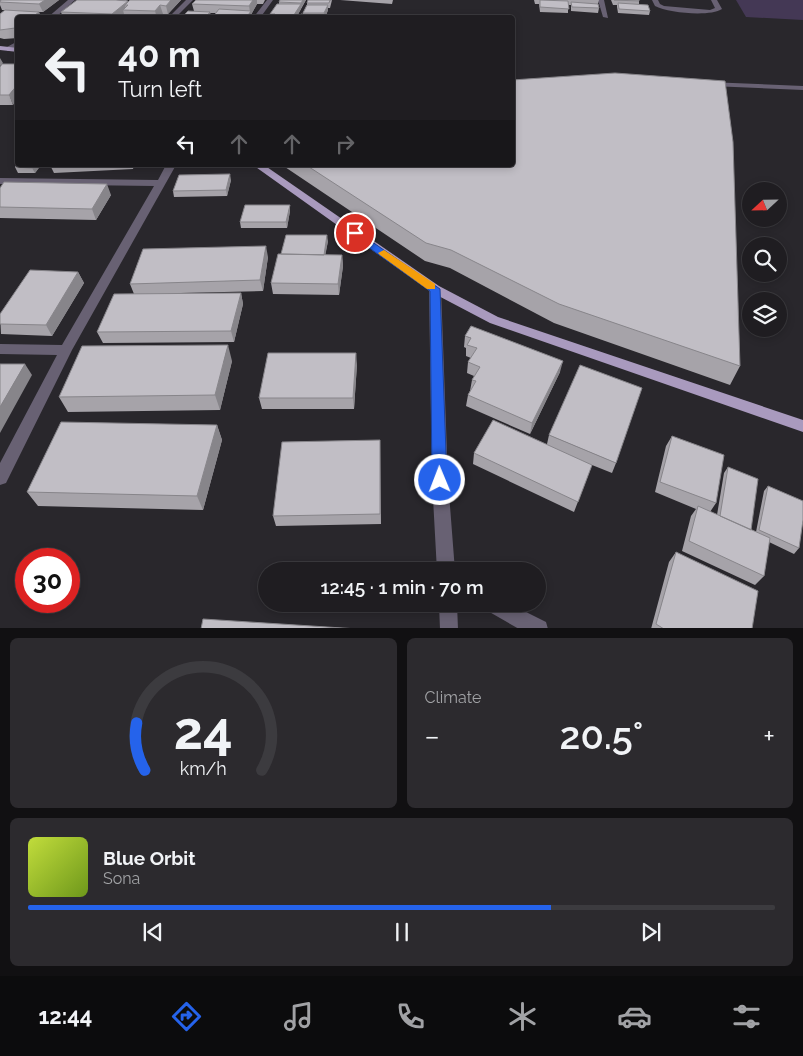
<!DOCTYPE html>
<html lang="en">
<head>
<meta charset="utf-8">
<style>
	:root { --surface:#1f1d21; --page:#2c2a2e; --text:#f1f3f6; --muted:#a1a2a5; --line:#3c3b3f; --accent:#2563eb }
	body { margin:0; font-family:Raleway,sans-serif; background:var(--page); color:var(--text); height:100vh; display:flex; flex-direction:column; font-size:19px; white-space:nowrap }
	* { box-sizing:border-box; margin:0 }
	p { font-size:16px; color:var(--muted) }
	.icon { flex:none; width:28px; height:28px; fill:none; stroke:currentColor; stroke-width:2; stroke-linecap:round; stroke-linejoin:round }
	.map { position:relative; height:628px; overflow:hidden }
	.side { display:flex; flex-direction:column; gap:10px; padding:10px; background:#111012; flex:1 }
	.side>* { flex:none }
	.banner { position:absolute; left:15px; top:15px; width:500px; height:152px; border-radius:5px; box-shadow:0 2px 8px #0003,0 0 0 1px var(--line); background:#1f1d21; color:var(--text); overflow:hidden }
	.needle { width:32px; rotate:248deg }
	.tools { position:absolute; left:742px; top:182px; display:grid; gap:10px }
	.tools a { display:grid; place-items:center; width:45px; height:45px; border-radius:50%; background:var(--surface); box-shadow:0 2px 8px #0003,0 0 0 1px var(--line); font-size:25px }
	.speed { position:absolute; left:15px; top:548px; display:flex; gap:10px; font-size:25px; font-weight:700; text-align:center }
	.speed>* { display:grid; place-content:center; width:65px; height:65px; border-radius:50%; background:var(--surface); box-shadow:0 2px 8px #0003,0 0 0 1px var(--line); line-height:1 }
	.speed .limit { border:8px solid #d22; background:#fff; color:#111 }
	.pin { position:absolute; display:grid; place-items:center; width:42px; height:42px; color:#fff; margin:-21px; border:2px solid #fff; border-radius:50%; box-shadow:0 1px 5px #0007 }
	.me { position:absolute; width:55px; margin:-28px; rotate:359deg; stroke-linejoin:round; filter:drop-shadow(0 0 4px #0008) }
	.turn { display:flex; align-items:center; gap:18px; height:105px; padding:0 20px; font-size:22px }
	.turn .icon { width:65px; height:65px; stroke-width:2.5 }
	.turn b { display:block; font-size:35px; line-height:42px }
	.lanes { display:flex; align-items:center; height:48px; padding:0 20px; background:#0003; justify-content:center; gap:25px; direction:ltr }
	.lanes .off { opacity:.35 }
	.big { font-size:38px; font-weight:600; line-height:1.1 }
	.side .card { flex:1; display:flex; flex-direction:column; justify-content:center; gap:8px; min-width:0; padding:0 18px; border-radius:8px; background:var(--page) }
	.side .dial { align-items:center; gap:0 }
	.dial svg { height:130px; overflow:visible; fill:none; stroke:var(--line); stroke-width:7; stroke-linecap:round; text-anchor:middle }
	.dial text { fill:var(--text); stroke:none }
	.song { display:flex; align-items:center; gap:15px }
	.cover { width:60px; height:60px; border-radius:8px; background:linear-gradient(135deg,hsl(70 70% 55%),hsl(80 70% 35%)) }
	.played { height:5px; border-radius:2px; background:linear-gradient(90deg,var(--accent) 70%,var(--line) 70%) }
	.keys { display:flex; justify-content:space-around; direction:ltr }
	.heat { display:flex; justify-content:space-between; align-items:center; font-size:28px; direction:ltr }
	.side .tiles { flex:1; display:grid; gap:10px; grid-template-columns:1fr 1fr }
	.card:last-child { grid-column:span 2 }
	.trip { position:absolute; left:258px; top:562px; width:288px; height:50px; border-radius:25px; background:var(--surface); box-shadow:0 2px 8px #0003,0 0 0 1px var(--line); font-weight:600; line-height:50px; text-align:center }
	.menu { display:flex; height:80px; justify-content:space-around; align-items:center; background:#0c0c0d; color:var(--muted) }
	.menu .icon { width:35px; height:35px }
	.menu .selected { color:var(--accent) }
	.menu b { font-size:22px; color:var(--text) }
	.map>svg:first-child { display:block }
	.green { fill:#443855 }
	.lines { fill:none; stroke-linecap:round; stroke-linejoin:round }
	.minor { fill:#686173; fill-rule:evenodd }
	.tertiary { fill:#686173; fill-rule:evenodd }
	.primary { fill:#a99abe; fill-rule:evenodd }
	.wall { fill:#a6a3a9 }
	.shaded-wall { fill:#87858a }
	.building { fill:#c1bec5; stroke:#87858a }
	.route { fill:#2563eb; stroke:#184099 }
	.slow { fill:#f59e0b }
</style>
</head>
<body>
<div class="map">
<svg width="803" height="629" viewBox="0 0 803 629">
	<rect width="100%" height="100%" fill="#29272c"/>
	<path class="green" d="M736 0H803V20L746 17Z"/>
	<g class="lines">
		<path class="minor" d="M68 0H75L55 18H47Z
			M186 0H193L175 18H168Z
			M267 0H273L260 18H253Z
			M598 0H604L608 18 603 17Z
			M652 0H658L660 4 664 6 710 10 715 8 711 0H717L722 9C710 17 668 13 655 6Z
			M18 41V47L13 51H7V47Z
			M166 165H176L72 350 6 483 0 485V463L57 355 0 354V344L62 345 154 186 0 184V178L158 180Z
			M435 285 441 289 448 480 455 571H437L432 480 429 289Z
			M439 604H457L458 629H440Z
			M483 604H510L546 622 548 629H519L486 610Z"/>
		<path class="tertiary" d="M708 82 803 86V90L711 86H708Z"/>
		<path class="primary" d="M0 46 18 48V52L0 50Z
			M253 165H264L439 286 498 317 803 420V432L490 323 431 292Z"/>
	</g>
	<path class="wall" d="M1 0H59L43 12H37H39L41 18H18V38L4 39 0 38V14L5 10H2L0 5V1Z
		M126 0 128 2 130 0H181L168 14H163L159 18H125L124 14 121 18H63L61 12Z
		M196 0H265L263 4H257L252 13H210L211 16 210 18H181L194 11 192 4Z
		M306 0 296 18H270V14L279 4V2Z
		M332 0 330 8H328V10L325 18H299L303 14V13L307 5V3Z
		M340 0H393L392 4Z
		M534 0H599L598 4 599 8 598 13 571 11V5H568V13L540 12 539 4H535Z
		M611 0H639V4L650 11 649 15 618 13 617 7V5H613Z
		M0 67 13 105H0Z
		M41 165 35 173H18L15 167Z
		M50 165H134L133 169 54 173Z
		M282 165H512L740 366 730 385 554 323 450 268 425 261Z
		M231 180 227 196 174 197 173 191Z
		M0 188 111 195 96 220 0 218Z
		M290 211 287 228H241L240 222Z
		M328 241 325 255H342L343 266 339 295 273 294 271 283 281 254Z
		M268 257 263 291 181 293H241L243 304 234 342 103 343 97 332 134 294 130 284Z
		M78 272 84 283 52 336 1 334 0 314Z
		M465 336 560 372 530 434 466 406 468 395 470 391 472 380 474 376 467 373 468 362 471 358 466 356V348L464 347Z
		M232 361 220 410 68 412 59 397Z
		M357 364 354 409H262L259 398Z
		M217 425 222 440 203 510 38 506 27 492Z
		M549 435 616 463 612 473 592 465 574 512 473 464 474 453 547 444Z
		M672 436 716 503 710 512 717 515 724 473 728 467 751 530 756 532 764 491 768 486 799 548 794 554 769 542 764 576 755 585 682 551 691 516 696 509 655 492 666 446Z
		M380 440 381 524 276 526 273 516Z
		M676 552 752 629H651L669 562Z"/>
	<path class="shaded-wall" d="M45 0H59L43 12 39 4Z
		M171 0H181L168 14 166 6Z
		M253 0H257V4L252 13V18H246L250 12 249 6Z
		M303 0H306L301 8V3Z
		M128 1 130 9 128 5H125L126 10H123L124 14 121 18H113L112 14Z
		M301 4V9L296 18H292Z
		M160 5 163 14 159 18H157L155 11Z
		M328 5V10L325 18 324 13Z
		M39 12 41 18H31Z
		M210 12 211 16 210 18H205Z
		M0 58 3 63 0 66Z
		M18 84V99L13 105 9 95Z
		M34 165H41L35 173 32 168Z
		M230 174 231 180 227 196 226 190Z
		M107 184 111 195 96 220 92 209Z
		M290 205V211L287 228 286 222Z
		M327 235 328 241 324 263 323 257Z
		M266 246 268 257 263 291 260 280Z
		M342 255 343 266 339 295 338 284Z
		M78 272 84 283 52 336 46 325Z
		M241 293 243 304 234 342 231 331Z
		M228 345 232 361 220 410 215 395Z
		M356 353 357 364 354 409 353 398Z
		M563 361 560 372 530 434 532 423Z
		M25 364 32 375 0 433V407Z
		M217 425 222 440 203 510 197 496Z"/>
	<path class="building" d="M1 0H45L39 4 0 2Z
		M77 0H116L128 1 112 14 61 12Z
		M130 0H171L166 6 160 5 155 11 123 10 128 5H125Z
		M196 0H253L249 6 192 4Z
		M280 0H303L301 3 279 2Z
		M308 0H330L329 3H307Z
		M540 0 568 1 569 9 540 7Z
		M614 0H639V1Z
		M571 2 598 4 599 8 572 7Z
		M618 3 648 5 650 11 619 9Z
		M277 4H301L292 18H272L275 14H270Z
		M307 5H328L324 13H303Z
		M219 9 251 11 246 18H212Z
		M5 10 39 12 31 18H18V27L15 28 0 30V14Z
		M188 11 210 12 205 18H181Z
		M301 14 323 15 322 18H299Z
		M2 64H18V84L9 95H0V67Z
		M615 73 725 81 733 142 740 366 559 304 451 250 426 243 306 165H512V80Z
		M18 164V165H34L32 168 15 167Z
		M230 174 226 190 173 191 179 175Z
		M4 182 107 184 92 209 0 207V188Z
		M245 205H290L286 222H240Z
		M286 235H327L324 255 281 254Z
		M266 246 260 280 130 284 143 249Z
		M278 254 342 255 338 284 271 283Z
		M30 270 78 272 46 325 0 324V314Z
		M241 293 231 331 97 332 114 294Z
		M471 326 563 361 532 423 468 395 476 381 472 380 480 367 468 362 477 348 467 345 471 338 465 336Z
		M228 345 215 395 59 397 82 346Z
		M268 353H356L353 398H259Z
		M0 364H25L0 407Z
		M580 365 642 388 616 463 549 435Z
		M493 420 592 465 578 502 474 453Z
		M61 422 217 425 197 496 27 492Z
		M672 436 724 455 716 503 660 482Z
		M380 440V514L273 516 282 442Z
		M728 467 758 479 751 530 720 516Z
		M768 486 803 501V520L799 548 759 530Z
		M698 506 770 538 764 576 689 541Z
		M676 552 758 591 752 629H664L656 624Z
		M203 619 358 629H201Z"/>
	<path class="route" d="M355 230 440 289 447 480 445 485 440 487 435 485 432 480 430 291 351 235V231Z"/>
	<path class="slow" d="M384 250 435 284V289H427L380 255 378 253Z"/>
</svg>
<div class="tools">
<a><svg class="needle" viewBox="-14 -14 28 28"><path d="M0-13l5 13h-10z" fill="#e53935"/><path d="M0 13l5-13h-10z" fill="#a1a2a5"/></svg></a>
<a><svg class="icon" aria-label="search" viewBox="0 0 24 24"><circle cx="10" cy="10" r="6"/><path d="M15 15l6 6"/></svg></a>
<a><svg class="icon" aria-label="layers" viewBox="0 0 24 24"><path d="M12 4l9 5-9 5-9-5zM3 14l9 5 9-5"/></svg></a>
</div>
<div class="speed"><div class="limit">30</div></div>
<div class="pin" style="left:355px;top:233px;background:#d93025"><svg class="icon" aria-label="arrive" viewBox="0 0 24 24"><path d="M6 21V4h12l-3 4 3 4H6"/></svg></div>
<svg class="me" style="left:440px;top:480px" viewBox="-20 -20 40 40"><circle r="17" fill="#2563eb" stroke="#fff" stroke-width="3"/><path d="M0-11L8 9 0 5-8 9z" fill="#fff"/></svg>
<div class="trip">12:45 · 1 min · 70 m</div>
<div class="banner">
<div class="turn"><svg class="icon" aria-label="left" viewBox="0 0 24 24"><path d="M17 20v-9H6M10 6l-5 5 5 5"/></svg><div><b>40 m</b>Turn left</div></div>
<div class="lanes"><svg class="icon" aria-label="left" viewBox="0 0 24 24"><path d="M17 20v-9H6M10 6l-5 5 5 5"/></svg><svg class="icon off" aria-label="ahead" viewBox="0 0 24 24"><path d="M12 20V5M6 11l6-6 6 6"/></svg><svg class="icon off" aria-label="ahead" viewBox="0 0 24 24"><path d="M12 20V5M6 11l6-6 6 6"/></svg><svg class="icon off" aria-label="right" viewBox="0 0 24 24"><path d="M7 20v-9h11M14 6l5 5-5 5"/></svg></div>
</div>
</div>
<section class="side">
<div class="tiles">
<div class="card dial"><svg viewBox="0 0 100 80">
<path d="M14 69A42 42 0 1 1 86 69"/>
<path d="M14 69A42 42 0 0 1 9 40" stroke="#2563eb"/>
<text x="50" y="56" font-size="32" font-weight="700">24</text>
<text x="50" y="72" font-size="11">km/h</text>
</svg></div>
<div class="card"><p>Climate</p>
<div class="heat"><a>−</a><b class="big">20.5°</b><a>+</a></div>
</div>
<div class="card">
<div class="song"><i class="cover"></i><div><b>Blue Orbit</b><p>Sona</p></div></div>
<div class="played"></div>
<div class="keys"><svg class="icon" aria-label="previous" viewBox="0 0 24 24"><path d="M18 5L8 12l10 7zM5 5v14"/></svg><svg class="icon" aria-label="pause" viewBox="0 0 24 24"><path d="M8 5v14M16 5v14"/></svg><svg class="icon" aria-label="next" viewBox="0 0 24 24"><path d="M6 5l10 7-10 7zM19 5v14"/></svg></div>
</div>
</div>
</section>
<nav class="menu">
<b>12:44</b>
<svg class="icon selected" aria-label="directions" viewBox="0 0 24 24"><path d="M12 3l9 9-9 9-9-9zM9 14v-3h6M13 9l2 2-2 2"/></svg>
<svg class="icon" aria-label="music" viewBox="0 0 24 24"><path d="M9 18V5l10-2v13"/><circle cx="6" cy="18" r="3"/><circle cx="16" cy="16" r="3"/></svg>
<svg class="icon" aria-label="phone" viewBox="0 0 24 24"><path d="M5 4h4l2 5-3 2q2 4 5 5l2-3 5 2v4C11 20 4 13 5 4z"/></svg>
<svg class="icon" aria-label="climate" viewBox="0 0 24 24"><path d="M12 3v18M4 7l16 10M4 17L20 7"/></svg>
<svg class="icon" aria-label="car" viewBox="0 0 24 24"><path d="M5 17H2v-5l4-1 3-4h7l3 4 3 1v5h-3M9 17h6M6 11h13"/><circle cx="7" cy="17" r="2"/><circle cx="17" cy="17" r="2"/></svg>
<svg class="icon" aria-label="filters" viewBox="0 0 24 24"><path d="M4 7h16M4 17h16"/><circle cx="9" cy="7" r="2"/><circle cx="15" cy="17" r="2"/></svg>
</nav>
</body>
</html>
